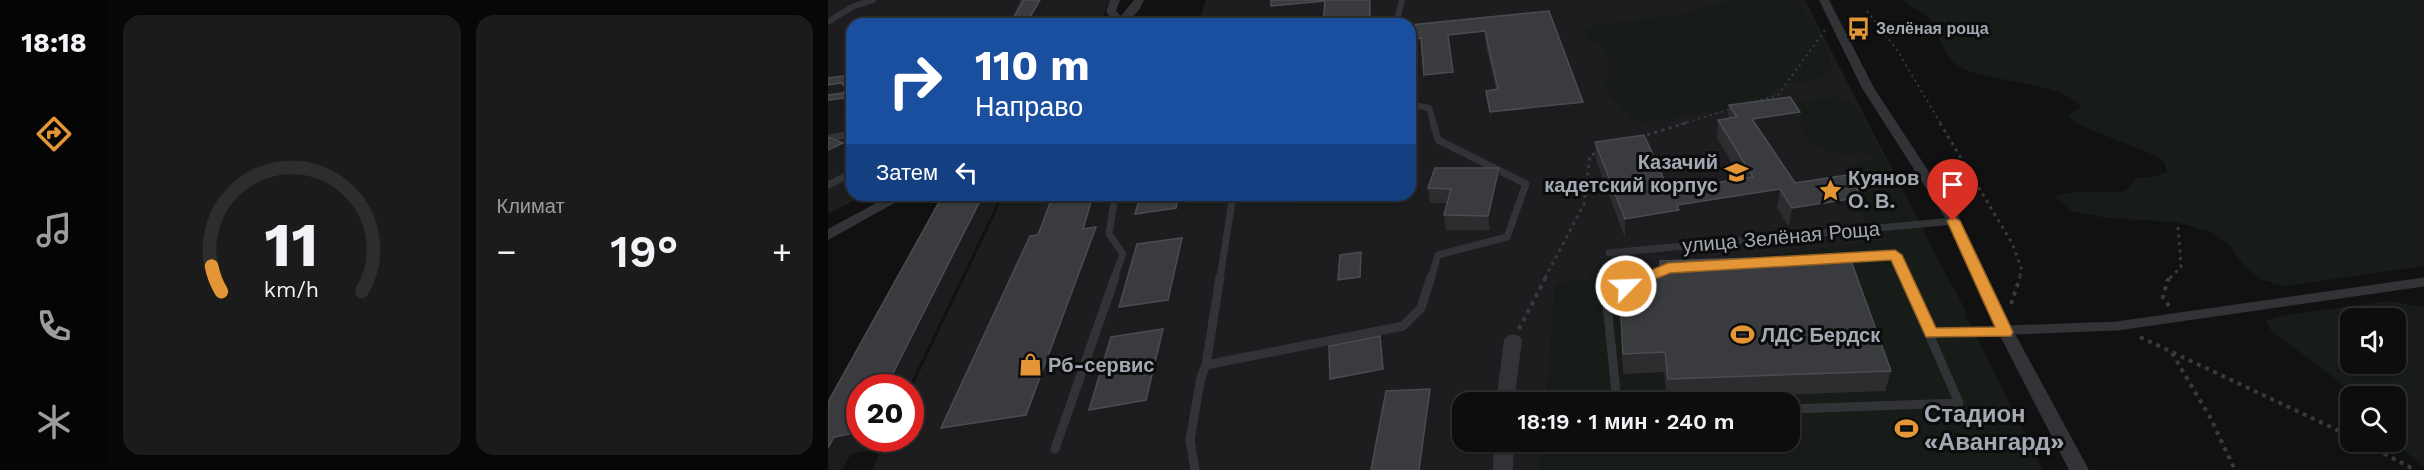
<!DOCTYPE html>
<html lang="ru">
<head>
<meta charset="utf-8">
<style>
	:root { --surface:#0d0d0e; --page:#1b1b1c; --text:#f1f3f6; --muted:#9a9c9e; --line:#2d2d2e; --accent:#e49637 }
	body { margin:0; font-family:"Work Sans",sans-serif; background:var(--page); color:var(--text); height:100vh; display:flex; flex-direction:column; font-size:22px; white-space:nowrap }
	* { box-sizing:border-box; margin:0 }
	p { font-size:20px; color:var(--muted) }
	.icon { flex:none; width:33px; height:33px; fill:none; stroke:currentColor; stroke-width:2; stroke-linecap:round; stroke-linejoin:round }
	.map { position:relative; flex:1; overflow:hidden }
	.details { display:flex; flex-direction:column; gap:15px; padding:15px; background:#070708; width:720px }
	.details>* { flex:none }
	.top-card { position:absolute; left:18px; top:18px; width:570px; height:183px; border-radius:18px; box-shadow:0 2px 4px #0004,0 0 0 2px var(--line); background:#1a4fa0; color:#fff; overflow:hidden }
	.controls { position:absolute; left:1512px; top:308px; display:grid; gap:12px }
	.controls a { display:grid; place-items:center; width:66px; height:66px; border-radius:12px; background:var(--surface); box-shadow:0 2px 4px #0004,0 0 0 2px var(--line); font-size:30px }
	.speed { position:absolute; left:18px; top:374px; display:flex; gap:12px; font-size:30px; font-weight:700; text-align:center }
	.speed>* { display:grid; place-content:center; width:78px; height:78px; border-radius:50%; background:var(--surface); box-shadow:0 2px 4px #0004,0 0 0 2px var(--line); line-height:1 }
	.speed .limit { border:9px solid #d22; background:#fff; color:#111 }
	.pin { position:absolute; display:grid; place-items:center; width:51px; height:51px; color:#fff; margin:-62px -26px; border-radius:50% 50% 50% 0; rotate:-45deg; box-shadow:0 0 6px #0007 }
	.pin .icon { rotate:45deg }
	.me { position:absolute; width:66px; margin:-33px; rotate:66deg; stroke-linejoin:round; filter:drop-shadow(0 0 4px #0008) }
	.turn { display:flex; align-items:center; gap:21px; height:126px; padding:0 30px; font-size:27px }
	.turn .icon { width:78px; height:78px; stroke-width:2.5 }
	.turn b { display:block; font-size:42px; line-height:51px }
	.then { display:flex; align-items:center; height:57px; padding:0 30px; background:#0003; gap:12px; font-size:22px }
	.big { font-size:45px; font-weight:600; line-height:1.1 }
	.details .widget { flex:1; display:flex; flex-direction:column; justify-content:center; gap:9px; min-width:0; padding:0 21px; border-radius:18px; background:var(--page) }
	.details .dial { align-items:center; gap:0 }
	.dial svg { height:156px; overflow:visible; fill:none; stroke:var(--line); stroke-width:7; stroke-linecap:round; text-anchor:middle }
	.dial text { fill:var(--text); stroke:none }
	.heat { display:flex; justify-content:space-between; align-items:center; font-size:33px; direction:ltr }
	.details .tiles { flex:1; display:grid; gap:15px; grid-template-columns:repeat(2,1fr) }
	.trip { position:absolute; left:624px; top:392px; width:348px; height:60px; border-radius:18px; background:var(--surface); box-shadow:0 2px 4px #0004,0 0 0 2px var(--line); font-weight:600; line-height:60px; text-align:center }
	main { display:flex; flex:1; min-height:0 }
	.tab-bar { display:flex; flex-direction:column; width:108px; justify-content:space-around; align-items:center; background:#050506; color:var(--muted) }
	.tab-bar .icon { width:42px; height:42px }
	.tab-bar .current { color:var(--accent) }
	.tab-bar b { font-size:27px; color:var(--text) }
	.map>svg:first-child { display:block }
	.built { fill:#1d1d1f }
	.green { fill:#171c18; fill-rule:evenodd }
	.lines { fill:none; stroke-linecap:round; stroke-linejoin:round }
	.path-far2 { stroke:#383a3e; stroke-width:2; stroke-dasharray:2 4; stroke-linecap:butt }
	.path-far1 { stroke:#383a3e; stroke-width:3; stroke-dasharray:3 4.5; stroke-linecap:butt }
	.path { stroke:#383a3e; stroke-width:4; stroke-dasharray:4 5; stroke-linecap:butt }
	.lane-far2 { stroke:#323337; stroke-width:6 }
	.lane-far1 { stroke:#323337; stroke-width:7 }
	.lane { stroke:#323337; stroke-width:9 }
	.street { fill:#323337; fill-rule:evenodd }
	.wall { fill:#2d2d30 }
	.shaded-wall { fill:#1c1c1e }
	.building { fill:#3a3b3e; stroke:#4a4c50; stroke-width:1.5 }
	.route { fill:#e49637; stroke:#946224; stroke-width:1.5 }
	.labels { text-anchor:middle; stroke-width:6; stroke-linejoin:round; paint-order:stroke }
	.far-poi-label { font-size:16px; font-weight:bold; fill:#a3a9b2; stroke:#0c0c0d; text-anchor:start }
	.poi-label { font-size:20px; font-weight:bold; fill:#a3a9b2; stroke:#0c0c0d; text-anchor:start }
	.street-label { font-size:20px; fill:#a3a9b2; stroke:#0c0c0d }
	.near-poi-label { font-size:24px; font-weight:bold; fill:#a3a9b2; stroke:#0c0c0d; text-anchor:start }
</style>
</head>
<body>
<main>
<nav class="tab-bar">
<b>18:18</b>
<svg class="icon current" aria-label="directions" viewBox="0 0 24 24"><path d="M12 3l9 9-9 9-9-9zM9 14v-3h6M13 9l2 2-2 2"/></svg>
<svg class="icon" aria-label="music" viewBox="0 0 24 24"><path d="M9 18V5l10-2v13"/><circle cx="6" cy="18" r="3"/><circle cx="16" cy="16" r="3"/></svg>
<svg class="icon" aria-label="phone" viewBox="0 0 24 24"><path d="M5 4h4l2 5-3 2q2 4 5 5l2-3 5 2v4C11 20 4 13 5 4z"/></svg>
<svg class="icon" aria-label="climate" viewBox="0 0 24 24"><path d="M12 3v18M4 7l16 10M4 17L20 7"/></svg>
</nav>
<section class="details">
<div class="tiles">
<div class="widget dial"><svg viewBox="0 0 100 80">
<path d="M14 69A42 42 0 1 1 86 69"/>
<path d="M14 69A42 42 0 0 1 9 56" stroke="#e49637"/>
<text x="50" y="56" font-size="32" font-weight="700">11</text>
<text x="50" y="72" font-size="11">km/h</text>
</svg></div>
<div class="widget"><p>Климат</p>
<div class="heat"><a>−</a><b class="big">19°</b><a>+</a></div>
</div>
</div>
</section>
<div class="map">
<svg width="1596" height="470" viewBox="0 0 1596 470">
	<rect width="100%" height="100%" fill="#111112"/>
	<path class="built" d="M0 0H282L271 24H24V195H36L0 214Z
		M378 0H977L1098 235 728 284 718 402H634V441H714L712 470H44L59 438H82L83 390 176 195H582V24H371Z"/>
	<path class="green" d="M907 0H969L996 36 1004 69C991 86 967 78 950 88 942 93 938 102 928 106L814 122 801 119 794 107 783 97 778 82 781 63 775 46 759 39 757 29 769 25 856 14 880 5Z
		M1076 0H1596V266L1458 286 1434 280 1417 267 1403 247 1384 232 1347 222 1278 218 1244 211 1227 196C1251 188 1273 194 1297 191L1308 178 1325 177 1339 172 1337 164 1331 157 1247 123 1240 116 1253 107C1241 86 1171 81 1146 73 1114 63 1118 47 1104 23 1098 12 1084 9 1076 0Z
		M1007 97 1028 107 1139 313 1137 314 1215 470H712L714 441H962V402H718L728 284 1067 239C1060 238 1051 239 1045 232 1034 220 1019 186 1018 171L1027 164 1045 160V156C1036 151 1028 154 1018 154 985 154 974 133 960 107L968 102Z
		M1561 301 1596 307V467L1565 441H1568V396H1525L1511 381 1444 332 1438 321 1451 316ZM1522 318H1568V363H1522Z"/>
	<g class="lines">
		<path class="path-far2" d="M1039 11 1069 50 1113 124
			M921 103 950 95 997 30
			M853 124 903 109"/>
		<path class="path-far1" d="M1112 123 1184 243 1194 270 1191 278
			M812 137 858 123
			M717 278 756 204 762 155 769 153
			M1342 278 1353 267 1350 227"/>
		<path class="path" d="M1183 304 1192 277
			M1341 306 1335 298 1339 281 1343 277
			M691 329 718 277
			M1312 337 1522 436
			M1344 353 1382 417 1407 470
			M1532 441 1587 470"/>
		<path class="lane-far2" d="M0 22 24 7 45 0
			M185 24 196 0
			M568 24 574 0
			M582 104 601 108 606 124"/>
		<path class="lane-far1" d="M0 138 24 134
			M0 185 24 173
			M781 253 1126 221
			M1013 258 1067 255 1077 278
			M286 278 295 254 281 234 287 195
			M392 278 405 195
			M603 278 610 255 679 237 698 184 610 140 605 123
			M815 278 840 268"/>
		<path class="lane" d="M392 277 378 365 575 326 593 308 603 277
			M809 281 819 277
			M1103 333 1289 326 1596 282
			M789 402 778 295 798 286
			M962 409 1131 403 1076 277
			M227 449 287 277
			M367 470 362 440 373 377 378 365"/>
		<path class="street" d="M282 0H292L288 11 293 16 306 0H316L311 10 297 24H286L287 22 278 12Z
			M991 0H1001L1046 88 1133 221 1186 332 1261 470H1241L1170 332 1119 221 1034 88Z
			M63 195H81L0 240V229Z
			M685 334 691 336 694 340 686 402H668L676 340 679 336Z
			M666 441H686L685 470H665Z"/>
	</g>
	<path class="wall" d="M721 11 755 120 664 130 658 91 668 89 658 47 622 52 628 89 599 92 595 55 582 56V25Z
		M901 105 972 112 970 130 935 135 967 183 1030 216 961 227 949 208 850 224V230L797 238 768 160 767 142 841 190 913 179 889 138 890 120 900 118Z
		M671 168 672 183 662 230H618L616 215 619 203H602L600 188Z
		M832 261 1063 371 1057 391 839 399 836 372 795 374 791 278 832 277Z"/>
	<path class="shaded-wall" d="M212 0H216L218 4 208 24H198Z
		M542 0H562V6L545 8V24H542Z
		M497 1 500 15 447 21 443 6Z
		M657 31 658 47 622 52 620 35Z
		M593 38 596 55 582 56V40Z
		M625 72 628 89 599 92 596 75Z
		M13 83 23 97H24V115L0 118V85Z
		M755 102V120L664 130 662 112Z
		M972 112 970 130 922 137 924 119Z
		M15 143 22 153 0 163V150Z
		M671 168 672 183 662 230 660 216Z
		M952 189 949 208 850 224V230L797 238V219L849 205Z
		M155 195H173L81 387H58Z
		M265 195H280L270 230 278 246 211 434 129 448 113 428 255 229Z
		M351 195H369L365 212 360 213 356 228 316 233 307 214 312 213 306 201Z
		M459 195H471L469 211 419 218 412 201Z
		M1035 197 1030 216 961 227 964 208Z
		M354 238 360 253 347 315 300 323 291 307Z
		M533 252 536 263 535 288 513 291 510 280Z
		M335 329 342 344 327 415 271 425 261 410Z
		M552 336 555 347 558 380 506 390 502 379Z
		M602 389 606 405 597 470H591Z
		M32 432V438H57L51 449 23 454 14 470H0V448L6 437Z"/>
	<path class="building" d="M196 0H212L198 24H182Z
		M443 0H542V24H495L497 1 443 6Z
		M721 11 755 102 662 112 658 91 670 89 657 31 620 35 625 72 596 75 593 38 582 40V25Z
		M155 21 153 24H130Z
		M24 75V97L0 100V95L15 93 19 88 13 83 0 85V78Z
		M962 97 972 112 924 119 967 183 1019 175 1035 197 964 208 952 189 849 205 851 210 797 219 767 142 816 135 841 190 925 177 890 120 909 117 901 105Z
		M0 137 15 143 0 150Z
		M607 168H671L660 216 616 215 623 189 600 188Z
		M115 195H155L58 387H32V432L6 437 0 448V402Z
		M225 195H265L255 229 268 227 198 415 113 428 202 236 210 235Z
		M308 195H351L348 208 307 214 311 200 306 201Z
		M414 195H459L412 201Z
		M354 238 340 300 291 307 309 244Z
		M533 252 532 277 510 280 512 255Z
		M1021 255 1063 371 840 379 837 352 795 354 791 278 834 277 832 261Z
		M335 329 318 400 261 410 283 337Z
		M552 336 555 369 502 379 501 346Z
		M602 389 591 470H543L558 391Z"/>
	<path class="route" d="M1125 217 1132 221 1185 332 1183 336 1098 337 1063 260 842 273 798 291 791 286 793 283 840 263 1067 250 1074 255 1108 328 1167 327 1119 221Z"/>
	<defs>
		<symbol id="bus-bare" viewBox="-9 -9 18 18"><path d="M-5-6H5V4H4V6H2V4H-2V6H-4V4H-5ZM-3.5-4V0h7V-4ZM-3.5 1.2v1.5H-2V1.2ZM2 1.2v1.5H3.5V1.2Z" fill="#e49637" stroke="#0c0c0d" stroke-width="2.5" paint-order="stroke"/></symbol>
		<symbol id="university-bare" viewBox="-9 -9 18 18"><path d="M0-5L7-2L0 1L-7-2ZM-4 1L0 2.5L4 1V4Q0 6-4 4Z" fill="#e49637" stroke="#0c0c0d" stroke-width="2.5" paint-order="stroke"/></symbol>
		<symbol id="sight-bare" viewBox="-9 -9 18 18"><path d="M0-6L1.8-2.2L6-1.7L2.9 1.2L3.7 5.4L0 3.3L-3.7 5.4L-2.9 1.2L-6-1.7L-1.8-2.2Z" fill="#e49637" stroke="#0c0c0d" stroke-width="2.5" paint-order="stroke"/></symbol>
		<symbol id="stadium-bare" viewBox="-9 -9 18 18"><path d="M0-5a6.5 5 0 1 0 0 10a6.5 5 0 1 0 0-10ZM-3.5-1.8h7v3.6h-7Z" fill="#e49637" stroke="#0c0c0d" stroke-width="2.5" paint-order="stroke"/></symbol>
		<symbol id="shop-bare" viewBox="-9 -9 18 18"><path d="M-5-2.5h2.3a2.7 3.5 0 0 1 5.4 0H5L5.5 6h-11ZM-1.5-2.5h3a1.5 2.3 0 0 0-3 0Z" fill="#e49637" stroke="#0c0c0d" stroke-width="2.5" paint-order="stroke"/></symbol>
	</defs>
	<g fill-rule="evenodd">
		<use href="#bus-bare" x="1014" y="12" width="33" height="33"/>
		<use href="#university-bare" x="892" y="156" width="33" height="33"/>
		<use href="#sight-bare" x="986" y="174" width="33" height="33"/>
		<use href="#stadium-bare" x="898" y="318" width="33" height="33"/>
		<use href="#shop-bare" x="186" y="348" width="33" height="33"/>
		<use href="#stadium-bare" x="1062" y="412" width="33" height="33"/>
	</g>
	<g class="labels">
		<g class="far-poi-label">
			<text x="1048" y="34">Зелёная роща</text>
		</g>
		<g class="poi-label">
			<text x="890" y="169" text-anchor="end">Казачий<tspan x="890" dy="23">кадетский корпус</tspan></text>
			<text x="1020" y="185">Куянов<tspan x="1020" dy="23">О. В.</tspan></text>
			<text x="933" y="342">ЛДС Бердск</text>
			<text x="220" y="372">Рб-сервис</text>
		</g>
		<g class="street-label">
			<text transform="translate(953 237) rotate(-5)" y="7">улица Зелёная Роща</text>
		</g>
		<g class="near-poi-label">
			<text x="1096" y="422">Стадион<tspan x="1096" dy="28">«Авангард»</tspan></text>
		</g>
	</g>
</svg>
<div class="controls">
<a><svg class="icon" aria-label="sound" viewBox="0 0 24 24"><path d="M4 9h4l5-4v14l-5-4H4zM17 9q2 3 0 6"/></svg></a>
<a><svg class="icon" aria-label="search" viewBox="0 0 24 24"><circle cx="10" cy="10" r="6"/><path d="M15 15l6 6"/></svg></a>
</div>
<div class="speed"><div class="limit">20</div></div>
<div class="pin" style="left:1125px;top:221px;background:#d93025"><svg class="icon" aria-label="arrive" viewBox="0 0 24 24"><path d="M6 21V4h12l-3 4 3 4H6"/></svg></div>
<svg class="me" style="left:798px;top:286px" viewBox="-20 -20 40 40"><circle r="17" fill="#e49637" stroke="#fff" stroke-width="3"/><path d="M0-11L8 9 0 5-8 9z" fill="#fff"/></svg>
<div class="trip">18:19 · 1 мин · 240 m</div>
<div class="top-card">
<div class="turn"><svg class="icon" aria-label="right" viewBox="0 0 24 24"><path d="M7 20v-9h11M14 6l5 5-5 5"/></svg><div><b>110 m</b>Направо</div></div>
<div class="then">Затем<svg class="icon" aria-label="left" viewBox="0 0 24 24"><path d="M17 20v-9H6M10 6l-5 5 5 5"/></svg></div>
</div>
</div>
</main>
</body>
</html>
